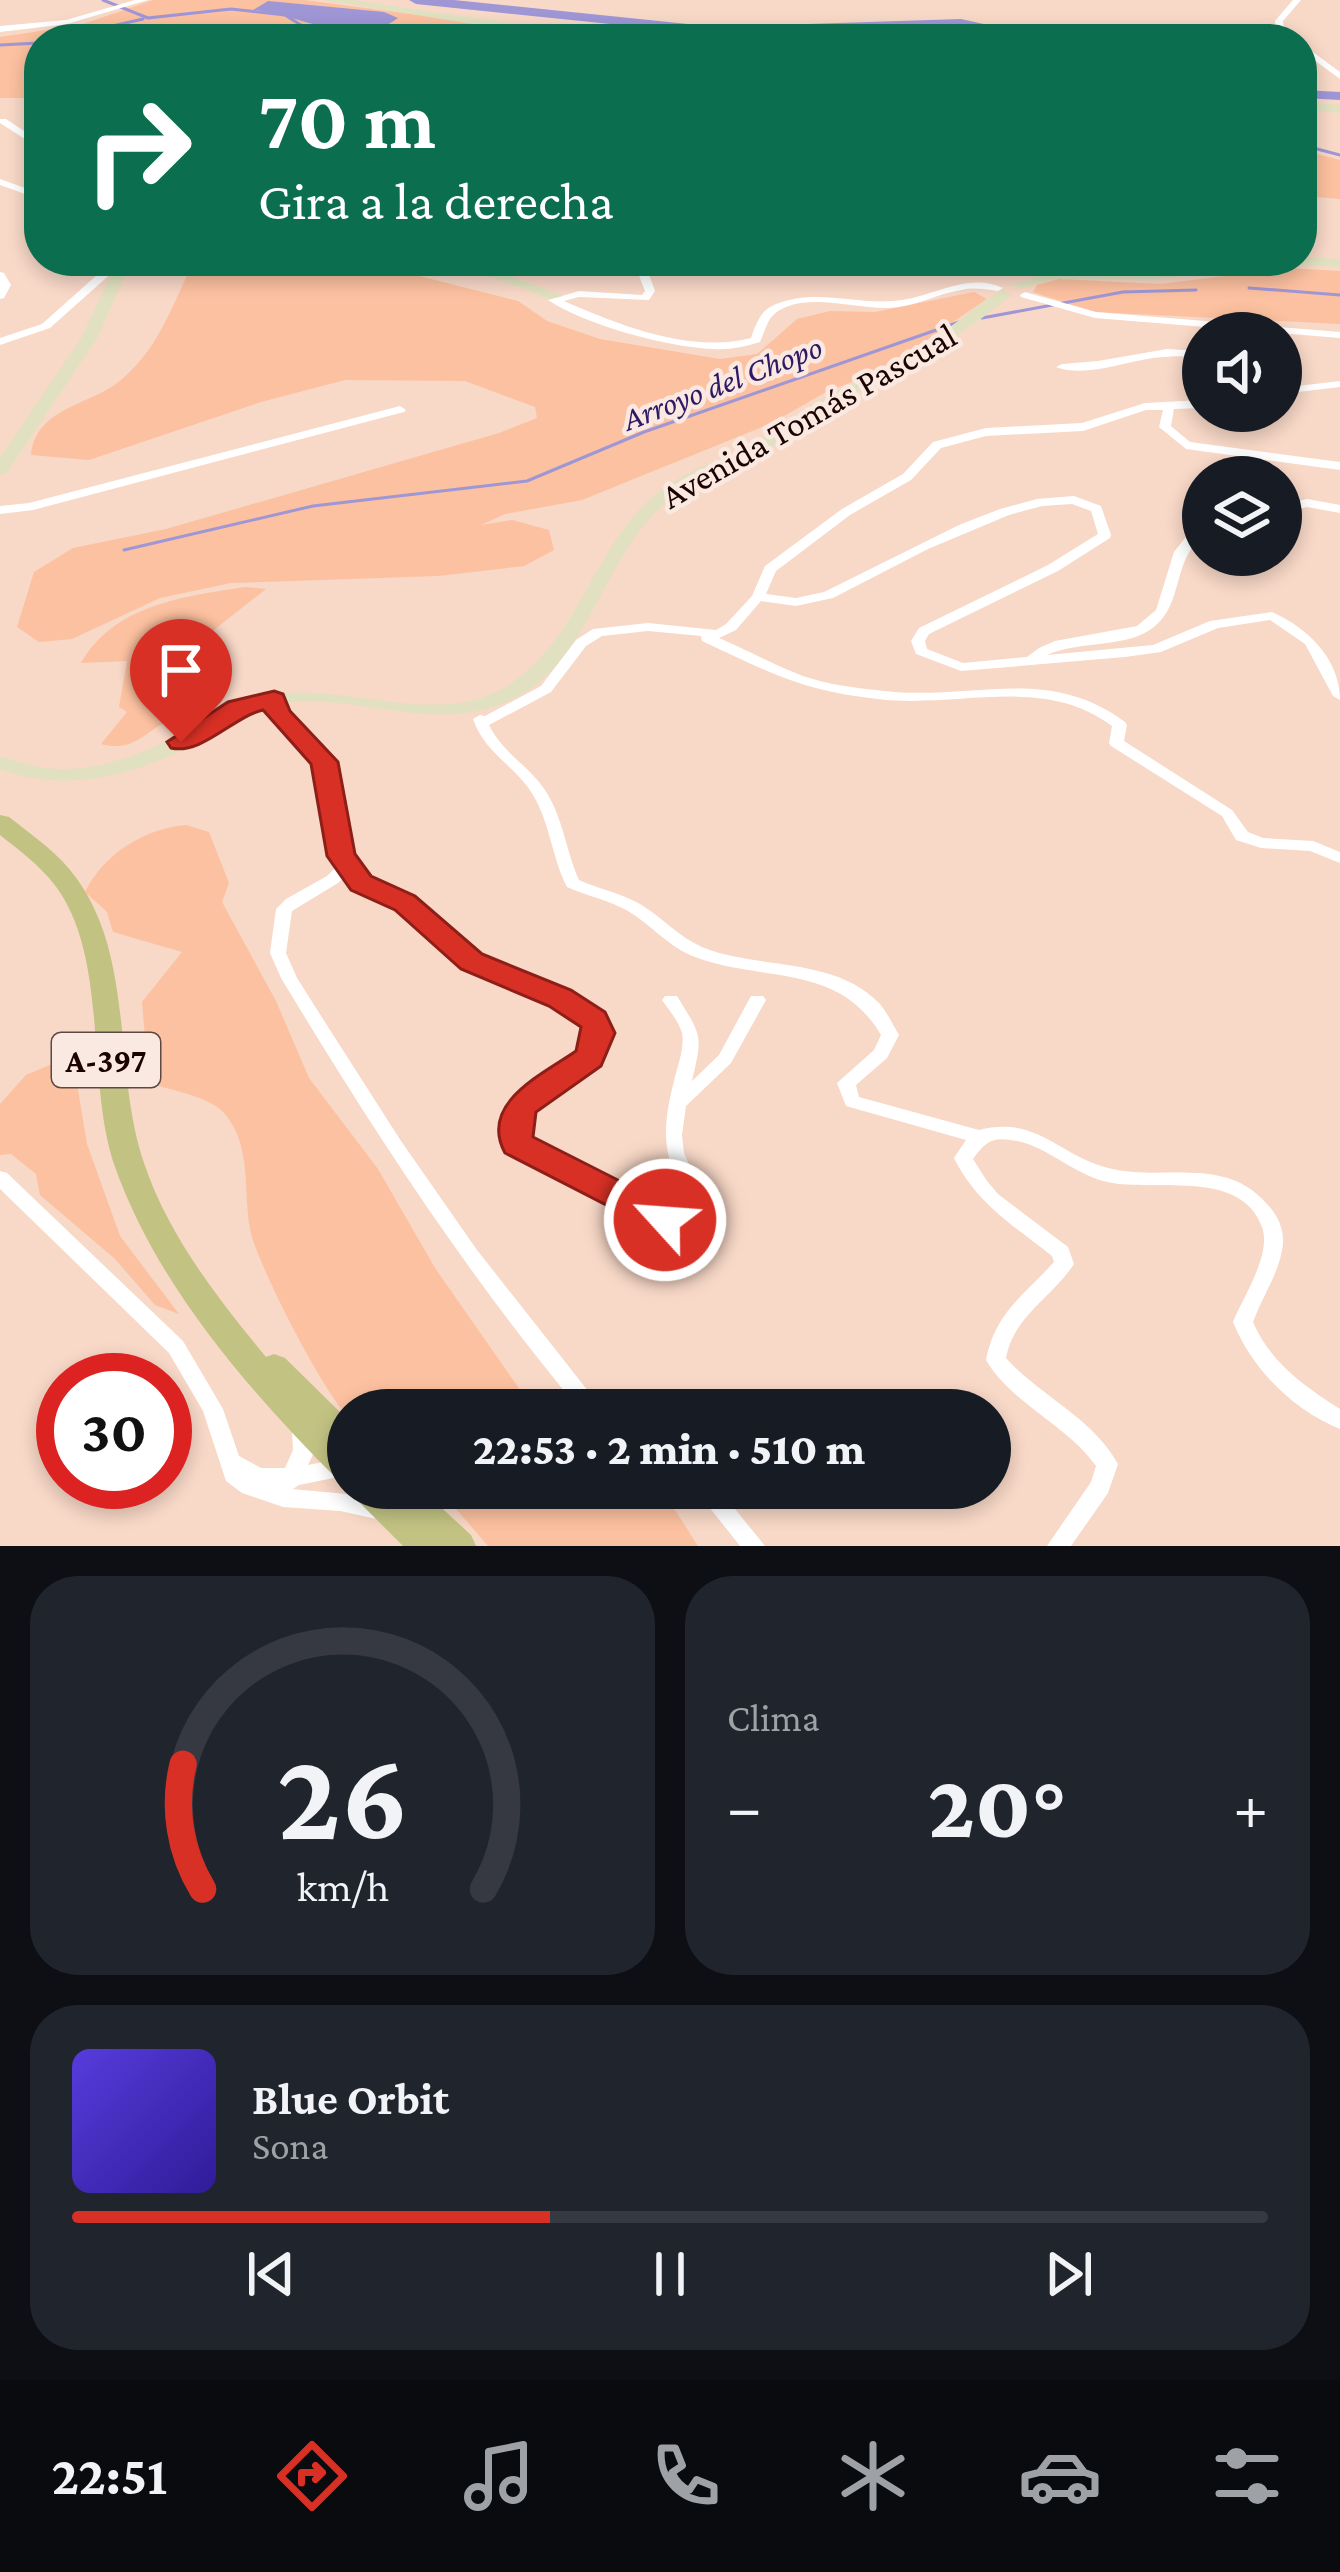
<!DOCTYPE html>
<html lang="es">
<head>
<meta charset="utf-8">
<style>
	:root { --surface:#171b24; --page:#20242c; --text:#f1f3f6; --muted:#9ea1a6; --line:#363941; --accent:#d93025 }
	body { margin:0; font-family:"Crimson Pro",serif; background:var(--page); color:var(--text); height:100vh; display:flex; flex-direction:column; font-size:45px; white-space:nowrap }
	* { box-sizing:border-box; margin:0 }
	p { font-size:39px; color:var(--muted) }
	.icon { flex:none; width:66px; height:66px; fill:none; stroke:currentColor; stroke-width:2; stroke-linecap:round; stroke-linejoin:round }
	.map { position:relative; height:1546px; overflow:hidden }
	.panel { display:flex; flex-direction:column; gap:30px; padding:30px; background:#0d0f14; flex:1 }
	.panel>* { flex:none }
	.hud { position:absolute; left:24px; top:24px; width:1293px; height:252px; border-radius:48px; box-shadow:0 6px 18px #0003; background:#0b6e4f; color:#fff; overflow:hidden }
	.fabs { position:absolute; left:1182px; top:312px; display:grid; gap:24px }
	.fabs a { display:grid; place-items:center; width:120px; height:120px; border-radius:50%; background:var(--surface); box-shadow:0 6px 18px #0003; font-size:60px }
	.speed { position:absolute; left:36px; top:1353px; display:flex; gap:24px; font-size:60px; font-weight:700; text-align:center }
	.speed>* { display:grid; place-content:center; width:156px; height:156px; border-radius:50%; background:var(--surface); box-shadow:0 6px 18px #0003; line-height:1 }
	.speed .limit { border:18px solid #d22; background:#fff; color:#111 }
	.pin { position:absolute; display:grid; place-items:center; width:102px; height:102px; color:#fff; margin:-123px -51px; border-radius:50% 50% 50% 0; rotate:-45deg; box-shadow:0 0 12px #0007 }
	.pin .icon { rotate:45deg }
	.me { position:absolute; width:132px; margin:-66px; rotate:296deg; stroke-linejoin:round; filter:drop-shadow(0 0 9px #0008) }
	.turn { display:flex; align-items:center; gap:42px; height:252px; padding:0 36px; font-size:54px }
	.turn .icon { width:156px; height:156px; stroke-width:2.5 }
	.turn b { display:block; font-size:84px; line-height:102px }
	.big { font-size:90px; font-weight:800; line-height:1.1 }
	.panel .tile { flex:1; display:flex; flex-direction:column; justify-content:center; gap:18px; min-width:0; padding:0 42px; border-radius:48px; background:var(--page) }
	.panel .dial { align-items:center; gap:0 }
	.dial svg { height:312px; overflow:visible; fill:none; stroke:var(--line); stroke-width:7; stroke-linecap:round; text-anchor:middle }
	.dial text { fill:var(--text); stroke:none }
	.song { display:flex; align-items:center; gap:36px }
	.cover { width:144px; height:144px; border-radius:18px; background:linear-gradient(135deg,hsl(250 70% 55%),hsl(250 70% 35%)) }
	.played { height:12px; border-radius:6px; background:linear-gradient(90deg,var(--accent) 40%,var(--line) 40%) }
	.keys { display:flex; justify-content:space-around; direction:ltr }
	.heat { display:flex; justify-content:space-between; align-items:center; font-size:66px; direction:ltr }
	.panel .tiles { flex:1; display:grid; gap:30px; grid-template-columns:1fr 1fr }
	.tile:last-child { grid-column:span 2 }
	.trip { position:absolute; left:327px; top:1389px; width:684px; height:120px; border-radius:60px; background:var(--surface); box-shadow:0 6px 18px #0003; font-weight:800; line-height:120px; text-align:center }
	.dock { display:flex; height:192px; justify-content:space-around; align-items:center; background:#090b0e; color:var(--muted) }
	.dock .icon { width:84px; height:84px }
	.dock .active { color:var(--accent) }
	.dock b { font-size:54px; color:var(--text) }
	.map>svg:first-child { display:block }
	.green { fill:#fcc1a0 }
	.water { fill:#9f96d6 }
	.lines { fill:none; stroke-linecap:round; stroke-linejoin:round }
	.stream { stroke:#9f96d6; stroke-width:3 }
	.river { fill:#9f96d6; fill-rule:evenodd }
	.street { fill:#fff; fill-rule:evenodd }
	.secondary { fill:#e1e1c1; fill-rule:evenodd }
	.primary { fill:#c2c383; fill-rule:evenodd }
	.route { fill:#d93025; stroke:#8d1f18; stroke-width:3 }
	.labels { text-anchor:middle; stroke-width:9; stroke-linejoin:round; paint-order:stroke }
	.far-water-label { font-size:33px; font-style:italic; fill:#2f1965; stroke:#f9e9e1 }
	.shield { fill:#f9e9e1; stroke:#5e4844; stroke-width:3 }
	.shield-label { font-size:33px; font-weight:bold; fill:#1b0300 }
	.street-label { font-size:36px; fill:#1b0300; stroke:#f9e9e1 }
</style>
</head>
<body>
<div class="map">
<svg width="1340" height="1546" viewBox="0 0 1340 1546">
	<rect width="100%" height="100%" fill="#f8d8c7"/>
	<path class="green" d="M153 0H304L603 39H39V98H0V37L80 25Z
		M1302 150 1340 160V199L1302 196Z
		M194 261H360L518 301 547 321 600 339 720 359 757 354 797 319 830 311 875 312 974 292 987 299 882 370 826 392 772 423 582 500 505 514 481 525 512 520 549 530 554 550 524 566 438 576 231 583 160 598 72 639 39 642 17 627 34 572 73 548 166 529 499 433 537 418 535 407 465 381 345 380 261 402 89 460 31 455C36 407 90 406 121 380 160 347 172 305 194 261Z
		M1288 268 1340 271V324L1094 312 1033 292 1037 285 1059 279 1161 284Z
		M246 587 266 589 215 629 195 660 200 674 197 695 209 707C196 715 184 714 171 719 145 731 134 753 101 744L127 712 119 707 127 661 81 663C114 605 184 596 246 587Z
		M186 825 209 832 229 883 222 902 276 1001 309 1078 378 1169 435 1268 534 1410H348V1415C327 1400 255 1260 250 1229 243 1189 252 1147 225 1114 212 1097 170 1090 149 1083L142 1002 182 952 113 932 107 912 85 892C104 854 143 829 186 825Z
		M52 1064 75 1072 87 1144 120 1236 179 1314 155 1305 115 1259 40 1195 36 1174 11 1154 0 1155V1104L26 1075Z
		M438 1488H628L675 1510 698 1546H488Z"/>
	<path class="water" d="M268 1 384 12 398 18C356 50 299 14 253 10Z"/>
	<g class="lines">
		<path class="stream" d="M103 0 148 18 231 9 285 15 323 39
			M55 39 143 19
			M0 45 39 43
			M1302 145 1340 155
			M1249 288 1340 295
			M982 318 1123 292 1196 290
			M124 550 313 506 527 481 644 432 959 322"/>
		<path class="river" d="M409 0H454L717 27 961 19 1053 39H1024L961 27 717 35 416 4Z
			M1302 90 1340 92V100L1302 98Z"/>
		<path class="street" d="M135 0H148L67 24 0 32V26L66 20Z
			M1293 0H1301L1283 21 1284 29 1295 39H1286L1276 30 1275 21Z
			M1302 44 1340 72V79L1302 51Z
			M0 119H6L39 141V148L0 123Z
			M0 179 39 193V199L0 185Z
			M551 261H567L583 265 592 261H605L584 272Z
			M644 261H656L647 269 655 291 649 300 579 297 564 301C619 325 691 354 751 338 757 321 761 309 779 303 816 289 855 304 893 301 931 299 966 271 1003 288L998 291C986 289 973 287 961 290 936 294 915 307 889 308 856 309 818 295 786 307 767 315 768 325 760 342 744 347 729 350 713 349 666 347 586 325 548 300L579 291 642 295 645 291 636 268Z
			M716 261H741L788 269 800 261H812L790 275 721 264Z
			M122 262 126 263V267L115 270 50 328 0 345V338L42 324 107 266Z
			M0 272 4 273 11 285 4 298 0 299Z
			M1025 292 1096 312 1340 332V338L1095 318 1021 297 1020 295Z
			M1167 349 1203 351V357C1186 356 1170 356 1153 358 1124 362 1084 378 1056 367L1062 364 1098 361Z
			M1340 381V387L1281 394V388Z
			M1203 400V408L1174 409 1171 426 1190 442 1340 462V470L1186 449 1159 427 1163 410H1146L1083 431 986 436 941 448 911 480 850 515 776 571 766 594 796 598 824 592 959 525 1000 509 1037 499 1074 496 1101 506 1111 535 1110 538 1058 571 929 634 925 641 927 649 963 663 1027 657 1039 648 1055 641 1137 626 1156 610 1174 552 1185 538 1203 527V537C1172 560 1184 602 1155 626 1129 649 1079 640 1047 655L1153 645 1210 621 1272 612C1308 628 1340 659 1340 700L1333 696 1305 644 1270 620 1218 628 1161 652 1125 657 961 671 916 654 911 641 919 628 1048 565 1098 534 1091 511 1072 504 1042 506 1009 515 928 549 833 598 796 606 761 601 736 630 719 638C747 650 774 665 803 676 829 685 857 688 884 691 971 701 1048 664 1125 722L1127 725 1124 741 1232 810 1248 832 1263 838 1313 841 1340 852V863L1310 851 1261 848 1236 840 1222 816 1111 746 1109 743 1112 726C1043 674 958 709 878 699 850 696 822 691 796 682 763 671 733 655 702 641L701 636 648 631 602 636 586 646 551 692 489 725C502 752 529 766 545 790 563 817 566 851 579 880 599 889 621 893 640 904 662 917 679 937 702 947 758 970 833 956 879 1003 887 1012 893 1025 899 1035L887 1058 856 1085 859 1097 979 1130C1037 1115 1059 1156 1108 1168 1162 1182 1224 1155 1266 1203 1277 1214 1284 1228 1283 1244 1280 1272 1262 1297 1253 1322 1270 1362 1304 1386 1340 1409V1429C1293 1410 1252 1369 1233 1322 1243 1297 1272 1254 1262 1227 1240 1166 1150 1194 1103 1181 1070 1172 1043 1143 1010 1140 991 1137 984 1144 973 1159L987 1181 998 1194 1068 1247 1074 1264C1052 1298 1014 1315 1006 1358 1040 1396 1093 1418 1118 1464L1108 1493 1071 1546H1047L1091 1482 1096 1466C1066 1424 1012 1404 986 1360 995 1313 1024 1295 1054 1262L1052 1256C1014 1226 976 1203 954 1158L966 1140 846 1106 837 1083 874 1050 881 1035C837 960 760 984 690 955 667 945 650 924 628 911 609 900 587 896 567 887 552 858 550 823 533 795 515 765 485 754 473 719L480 715 485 716 541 686 576 640 593 629 648 623 716 630 726 624 752 596 765 566 842 509 903 474 933 442 986 428 1082 423 1145 403Z
			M400 406 406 410 404 412 33 510 0 514V506L29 503Z
			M1307 499 1340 505V513L1307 507 1281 513V505Z
			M274 695 281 699 284 712 331 762 349 855 367 879 411 899 477 957 588 1005 608 1033C601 1045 595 1057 585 1066 555 1094 526 1091 526 1140L697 1226 699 1216C664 1167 659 1139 674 1081 677 1067 685 1048 682 1033 679 1022 669 1010 662 1000L665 996H677C702 1037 703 1034 692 1081L719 1055 751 996H763L766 1000 731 1063 686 1106 682 1135 684 1153 699 1187 718 1215 715 1233 699 1243 511 1149C493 1088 565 1077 590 1033L576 1013 465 965 399 907 355 887 347 875 338 883 292 911 286 953 297 978 330 1030 401 1141 477 1250 603 1410H580C467 1275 372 1129 281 978L270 953 276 909 286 899 327 876 339 864 333 856 317 763 272 716 267 699Z
			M0 1171 7 1173 183 1341 223 1409 239 1456 261 1468H285L293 1450 292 1431 295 1425 302 1422 309 1425 315 1450 308 1465 348 1457V1475L299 1485 293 1489C324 1493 354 1492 385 1502L388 1509 385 1516 377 1519 340 1511 283 1507 242 1493 226 1481 203 1411 169 1353 0 1189Z
			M694 1488H718L765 1546H740Z"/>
		<path class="secondary" d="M323 0H352L554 29 642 35 648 39 554 37Z
			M875 26 956 35 962 39 875 34 739 39 745 35Z
			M1302 102 1340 105V113L1302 110Z
			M1302 257 1340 259V267L1295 264 1293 261H1302Z
			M117 261H131L98 337 6 474 0 475V457L82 337Z
			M450 261H471L563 296 550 299Z
			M1236 261H1279L1272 265 1157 279H1055L1020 289 1013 285 1054 271H1157Z
			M1003 290 1011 295 1008 298C954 343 891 373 830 408 809 420 791 437 769 448 735 467 695 478 665 504 601 558 590 665 509 701 426 738 346 685 266 707 242 714 222 729 201 741 139 774 68 795 0 769V756C15 760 28 766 44 768 92 774 141 755 183 733 205 722 225 708 248 700 330 673 426 730 500 690 572 652 589 560 644 505 676 471 723 461 763 438 781 428 797 413 816 403 855 380 897 361 936 337 958 323 979 301 1003 290Z"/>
		<path class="primary" d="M0 815 9 817C33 836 60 854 77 879 135 960 113 1072 144 1163 168 1235 218 1299 266 1357L274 1354 285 1358 348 1420V1483L336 1478C248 1389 158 1287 115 1167 85 1082 110 956 54 884 39 865 19 850 0 835Z
			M351 1488H420L471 1535 476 1546H403L356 1499Z"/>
	</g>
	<path class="route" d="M274 691 283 694 290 711 338 762 355 854 371 876 415 896 482 954 571 990 605 1012 615 1033 601 1066 536 1112 533 1137 677 1210 682 1220 677 1229H653L505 1153C478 1103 543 1074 576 1051L581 1027 549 1006 461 969 395 910 351 890 327 856 311 764 263 710C233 717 202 755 171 748L167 742 228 702Z"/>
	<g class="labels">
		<g class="far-water-label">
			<text transform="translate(722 382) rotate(-21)" y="12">Arroyo del Chopo</text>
		</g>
		<rect class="shield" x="52" y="1033" width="108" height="54" rx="9"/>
		<g class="shield-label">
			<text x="106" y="1072">A-397</text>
		</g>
		<g class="street-label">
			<text transform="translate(808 415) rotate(-30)" y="13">Avenida Tomás Pascual</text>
		</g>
	</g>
</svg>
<div class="fabs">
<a><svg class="icon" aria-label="sound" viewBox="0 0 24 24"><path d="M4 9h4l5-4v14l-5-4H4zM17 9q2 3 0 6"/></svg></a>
<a><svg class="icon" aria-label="layers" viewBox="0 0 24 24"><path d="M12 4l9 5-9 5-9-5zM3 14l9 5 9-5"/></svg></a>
</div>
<div class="speed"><div class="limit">30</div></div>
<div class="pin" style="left:181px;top:742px;background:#d93025"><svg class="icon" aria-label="arrive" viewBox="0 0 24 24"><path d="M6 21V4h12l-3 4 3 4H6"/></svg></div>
<svg class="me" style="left:665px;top:1220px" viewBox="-20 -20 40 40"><circle r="17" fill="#d93025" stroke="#fff" stroke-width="3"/><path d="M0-11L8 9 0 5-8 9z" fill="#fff"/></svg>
<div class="trip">22:53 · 2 min · 510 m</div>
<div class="hud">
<div class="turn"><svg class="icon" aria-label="right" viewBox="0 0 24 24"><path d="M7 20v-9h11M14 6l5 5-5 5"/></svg><div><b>70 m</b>Gira a la derecha</div></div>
</div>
</div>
<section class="panel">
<div class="tiles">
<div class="tile dial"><svg viewBox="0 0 100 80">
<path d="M14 69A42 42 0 1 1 86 69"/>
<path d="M14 69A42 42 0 0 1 9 37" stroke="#d93025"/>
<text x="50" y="56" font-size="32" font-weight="700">26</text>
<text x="50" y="72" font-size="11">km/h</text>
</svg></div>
<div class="tile"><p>Clima</p>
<div class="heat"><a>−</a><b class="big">20°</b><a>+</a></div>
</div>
<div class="tile">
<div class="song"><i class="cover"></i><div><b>Blue Orbit</b><p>Sona</p></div></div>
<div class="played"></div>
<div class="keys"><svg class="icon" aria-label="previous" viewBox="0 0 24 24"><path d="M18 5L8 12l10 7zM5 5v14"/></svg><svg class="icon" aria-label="pause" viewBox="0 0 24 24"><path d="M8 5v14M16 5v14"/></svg><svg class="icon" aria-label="next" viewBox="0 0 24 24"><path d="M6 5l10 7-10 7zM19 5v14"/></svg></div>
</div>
</div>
</section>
<nav class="dock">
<b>22:51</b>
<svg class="icon active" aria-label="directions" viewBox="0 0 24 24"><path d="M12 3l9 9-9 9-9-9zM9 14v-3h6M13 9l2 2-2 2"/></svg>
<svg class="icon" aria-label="music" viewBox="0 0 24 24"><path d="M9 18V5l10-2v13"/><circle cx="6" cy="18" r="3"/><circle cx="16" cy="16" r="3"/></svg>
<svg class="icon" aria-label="phone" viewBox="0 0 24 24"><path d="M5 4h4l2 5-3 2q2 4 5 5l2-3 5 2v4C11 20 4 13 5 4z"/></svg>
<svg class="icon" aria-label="climate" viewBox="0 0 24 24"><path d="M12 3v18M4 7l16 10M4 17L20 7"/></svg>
<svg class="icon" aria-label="car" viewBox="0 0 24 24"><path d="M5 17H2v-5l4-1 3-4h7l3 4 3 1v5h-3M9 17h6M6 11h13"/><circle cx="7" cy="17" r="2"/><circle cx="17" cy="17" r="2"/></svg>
<svg class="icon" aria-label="filters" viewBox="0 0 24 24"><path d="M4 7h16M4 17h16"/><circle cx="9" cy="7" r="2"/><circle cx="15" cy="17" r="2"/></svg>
</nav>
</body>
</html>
